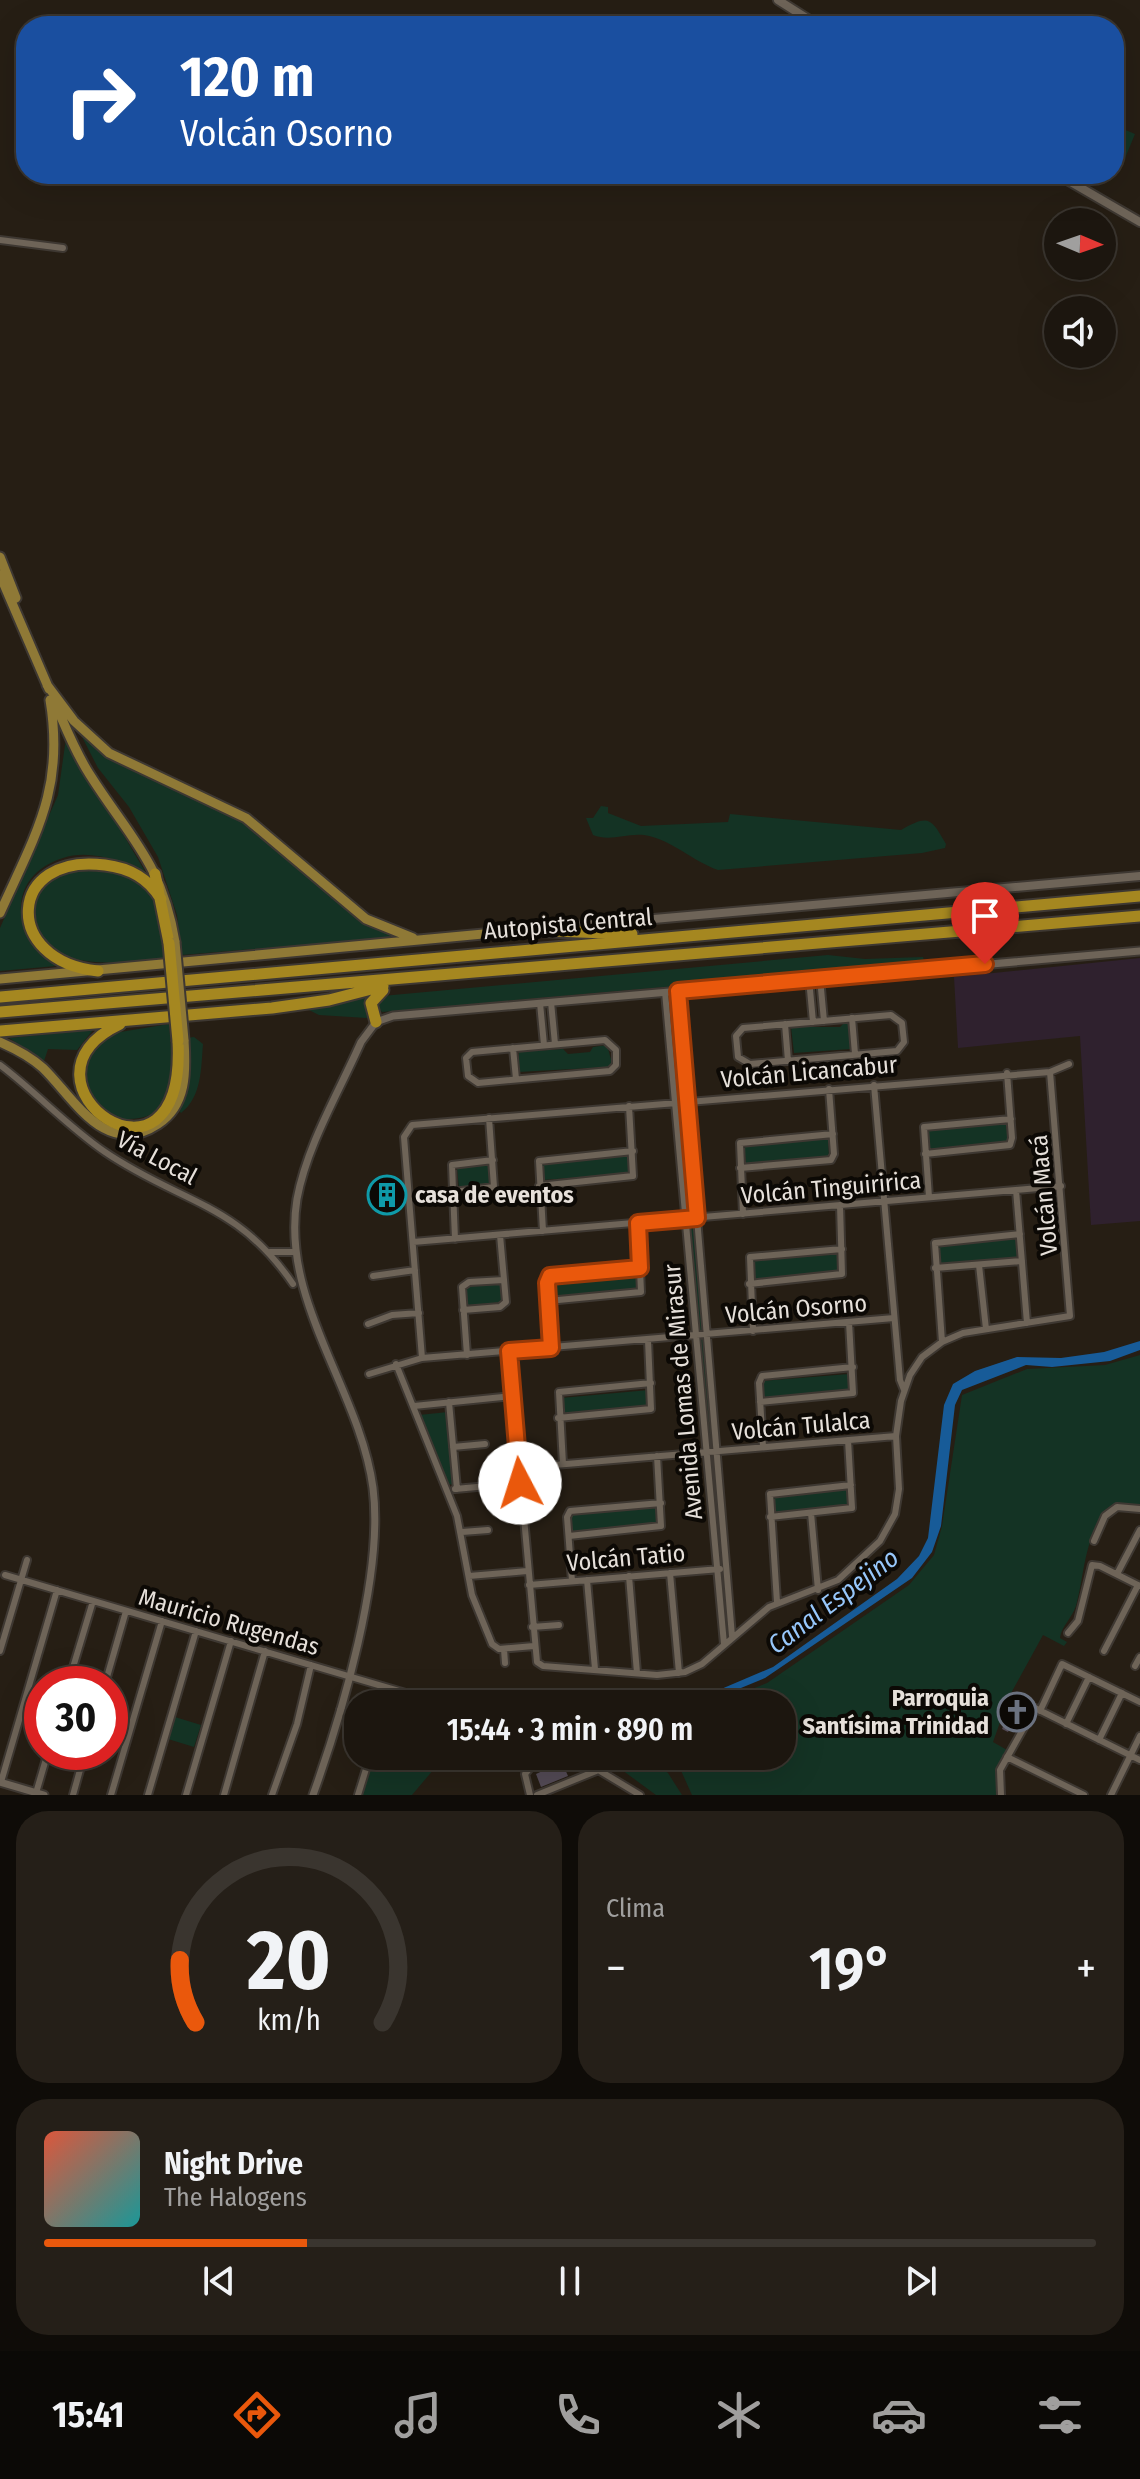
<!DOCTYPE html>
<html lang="es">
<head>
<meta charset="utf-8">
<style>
	:root { --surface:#1c160f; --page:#251f18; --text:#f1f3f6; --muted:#a09f9e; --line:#3a352f; --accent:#ea580c }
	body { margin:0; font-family:"Fira Sans Condensed",sans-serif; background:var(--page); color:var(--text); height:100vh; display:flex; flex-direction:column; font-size:30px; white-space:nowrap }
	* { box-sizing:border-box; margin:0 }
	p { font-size:26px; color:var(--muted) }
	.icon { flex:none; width:44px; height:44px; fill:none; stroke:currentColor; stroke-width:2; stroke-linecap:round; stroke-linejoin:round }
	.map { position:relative; height:1795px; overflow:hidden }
	.drawer { display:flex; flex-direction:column; gap:16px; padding:16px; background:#0f0c08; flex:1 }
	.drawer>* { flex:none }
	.guide { position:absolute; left:16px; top:16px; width:1108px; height:168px; border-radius:32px; box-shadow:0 8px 32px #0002,0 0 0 2px var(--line); background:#1a4fa0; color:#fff; overflow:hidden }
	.needle { width:52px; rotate:92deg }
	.fabs { position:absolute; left:1044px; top:208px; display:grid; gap:16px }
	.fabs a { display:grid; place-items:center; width:72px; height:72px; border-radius:50%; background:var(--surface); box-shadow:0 8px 32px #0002,0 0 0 2px var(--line); font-size:40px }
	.speed { position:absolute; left:24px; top:1666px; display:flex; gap:16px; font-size:40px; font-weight:700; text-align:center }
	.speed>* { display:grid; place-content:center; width:104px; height:104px; border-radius:50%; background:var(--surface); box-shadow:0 8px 32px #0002,0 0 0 2px var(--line); line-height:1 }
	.speed .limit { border:12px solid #d22; background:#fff; color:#111 }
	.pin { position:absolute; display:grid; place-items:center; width:68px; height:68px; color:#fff; margin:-82px -34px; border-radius:50% 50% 50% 0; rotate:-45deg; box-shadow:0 0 8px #0007 }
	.pin .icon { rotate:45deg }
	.me { position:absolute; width:88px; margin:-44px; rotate:355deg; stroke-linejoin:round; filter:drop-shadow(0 0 6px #0008) }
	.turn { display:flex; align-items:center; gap:28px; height:168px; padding:0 32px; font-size:36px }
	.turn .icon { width:104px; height:104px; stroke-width:2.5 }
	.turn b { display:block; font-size:56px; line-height:68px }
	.big { font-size:60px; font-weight:600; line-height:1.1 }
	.drawer .widget { flex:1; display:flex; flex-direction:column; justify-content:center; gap:12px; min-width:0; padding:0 28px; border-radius:32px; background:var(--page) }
	.drawer .dial { align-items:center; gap:0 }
	.dial svg { height:208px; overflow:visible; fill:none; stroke:var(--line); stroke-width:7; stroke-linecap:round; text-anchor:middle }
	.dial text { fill:var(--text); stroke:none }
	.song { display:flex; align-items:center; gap:24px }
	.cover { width:96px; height:96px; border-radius:12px; background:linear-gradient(135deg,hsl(10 70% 55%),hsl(180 70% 35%)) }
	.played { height:8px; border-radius:4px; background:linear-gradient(90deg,var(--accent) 25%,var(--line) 25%) }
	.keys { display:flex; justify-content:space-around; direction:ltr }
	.heat { display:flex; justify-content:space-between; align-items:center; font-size:44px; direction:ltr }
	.drawer .tiles { flex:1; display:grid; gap:16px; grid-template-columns:1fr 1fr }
	.widget:last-child { grid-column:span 2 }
	.trip { position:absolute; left:344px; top:1690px; width:452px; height:80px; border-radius:32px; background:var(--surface); box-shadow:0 8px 32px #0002,0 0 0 2px var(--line); font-weight:600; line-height:80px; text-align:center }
	.tabs { display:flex; height:128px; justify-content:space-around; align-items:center; background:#0b0906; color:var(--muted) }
	.tabs .icon { width:56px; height:56px }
	.tabs .selected { color:var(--accent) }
	.tabs b { font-size:36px; color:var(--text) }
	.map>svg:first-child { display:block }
	.commercial { fill:#2f212e }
	.green { fill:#143324 }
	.water { fill:#175b98 }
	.building { fill:#534a55 }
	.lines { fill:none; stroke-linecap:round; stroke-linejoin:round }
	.minor-casing { stroke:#3e3832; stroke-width:10 }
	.tertiary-casing { stroke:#3e3832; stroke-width:11 }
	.secondary-casing { stroke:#3e3832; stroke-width:12 }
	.primary-casing { stroke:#3e3832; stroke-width:13 }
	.motorway-casing { stroke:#3e3832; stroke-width:15 }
	.minor { stroke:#6e6458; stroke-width:6 }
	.tertiary { stroke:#6e6458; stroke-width:7 }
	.secondary { stroke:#6e6458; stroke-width:8 }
	.primary { stroke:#8f7936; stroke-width:9 }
	.motorway { stroke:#a58720; stroke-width:11 }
	.primary-bridge-casing { stroke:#3e3832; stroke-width:13; stroke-linecap:butt }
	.motorway-bridge-casing { stroke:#3e3832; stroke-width:15; stroke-linecap:butt }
	.primary-bridge { stroke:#8f7936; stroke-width:9 }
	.motorway-bridge { stroke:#a58720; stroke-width:11 }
	.route-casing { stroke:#983908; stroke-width:20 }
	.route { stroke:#ea580c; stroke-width:14 }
	.labels { text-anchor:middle; stroke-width:8; stroke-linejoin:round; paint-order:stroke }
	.street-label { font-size:24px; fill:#e6e0da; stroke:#0c0905 }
	.poi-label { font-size:24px; font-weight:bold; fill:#e6e0da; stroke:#0c0905; text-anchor:start }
	.water-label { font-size:26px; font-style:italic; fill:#97c7fb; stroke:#0c0905 }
</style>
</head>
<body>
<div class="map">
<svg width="1140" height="1795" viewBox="0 0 1140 1795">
	<rect width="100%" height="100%" fill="#261e14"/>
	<path class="commercial" d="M1140 958V1221L1091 1225 1080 1036 958 1048 954 977Z"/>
	<path class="green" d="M1114 125 1135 134 1121 168 1114 165Z
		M78 729 119 763 241 817 352 914 394 937 182 955 177 915 158 857 129 807 98 768Z
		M66 738 146 873C123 861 89 849 63 858 5 876 11 938 56 966L0 971V928L58 795Z
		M601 806 608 807V813L641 826 728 822 730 814 901 830C929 814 931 818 946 844L945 848 922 853 718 870C692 861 673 840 644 835 626 833 610 842 593 835L586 818H593Z
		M75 869C149 871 160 890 164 960 133 962 89 967 60 954 34 942 24 909 43 886 51 876 63 873 75 869Z
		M828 955 865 959 923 957 925 964 382 1012 377 1006 382 996Z
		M370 995 367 1018 319 1015 307 1009Z
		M669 998H676L726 1630Z
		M846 1021 850 1025 851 1049 794 1053 791 1027H840Z
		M169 1024C174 1078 180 1130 107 1117L82 1085 87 1054 108 1034Z
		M93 1030 77 1050 48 1049 44 1061 9 1038Z
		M194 1037 203 1044C201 1068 202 1097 181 1113L178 1109 186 1038Z
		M607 1045 612 1063 609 1067 518 1072 519 1052 563 1049 568 1054 590 1052 593 1047Z
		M1006 1123 1008 1141 928 1149 926 1128Z
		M828 1138 829 1156 746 1164 744 1145Z
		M630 1155 631 1173 543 1180 541 1162Z
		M489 1165 491 1185 459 1188 457 1168Z
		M1018 1239V1257L940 1264 938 1246Z
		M840 1254 841 1272 753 1280 752 1261Z
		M637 1271 638 1289 554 1296 552 1280Z
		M502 1283 504 1302 468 1305 466 1287Z
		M1140 1355V1506C1082 1507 1088 1563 1076 1606 1072 1618 1061 1627 1060 1638L1067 1642 1064 1646 1043 1635 1009 1697 993 1742 1007 1750 998 1769V1795H692L678 1764 669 1756H782V1704H714L767 1683 909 1585 934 1555 942 1526 962 1395 1027 1369 1105 1365Z
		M849 1374 850 1391 762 1398 761 1381Z
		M649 1390 650 1405 562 1413 561 1398Z
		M448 1412 453 1485 449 1484 419 1415Z
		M848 1489 850 1505 774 1512 773 1497Z
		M658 1505 660 1523 572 1532 570 1513Z
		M175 1717 201 1725 194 1747 168 1739Z
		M373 1756H445L412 1795H360Z
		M603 1756H648L668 1773 682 1795H656Z"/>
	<path class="water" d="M1140 1341V1350L1110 1361 1052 1367 1026 1365 962 1390 955 1405 941 1526 932 1552 912 1578 765 1678 702 1704H686L773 1667 897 1579 919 1556 928 1538 944 1405 953 1384 975 1371 1017 1357 1061 1358 1104 1352Z"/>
	<path class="building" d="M390 1181 400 1183 401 1200 373 1203 375 1184Z
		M1018 1693 1029 1698 1016 1728 1011 1726 1008 1732 1002 1729Z
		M562 1762 568 1776 541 1787 536 1774Z"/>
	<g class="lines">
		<defs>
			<path id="minor" d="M0 240 63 248
				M820 978 824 1021
				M809 979 813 1022
				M678 991 732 1636
				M665 992 724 1644
				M551 1002 555 1044
				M540 1003 544 1045
				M891 1015 902 1023 904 1042 897 1051 750 1064 738 1057 736 1036 743 1028Z
				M852 1018 855 1054
				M785 1024 788 1061
				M605 1040 616 1050V1065L610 1071 478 1083 468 1076 466 1058 472 1052Z
				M513 1048 516 1079
				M0 1065C36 1092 67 1126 105 1152 180 1203 237 1202 293 1284
				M874 1085 900 1380 904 1390
				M925 1154 1010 1145 1012 1138 1007 1073
				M740 1168 831 1160 834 1154 829 1089
				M539 1186 633 1176 629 1106
				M1016 1190 1027 1323
				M453 1192 494 1187 489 1118
				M929 1197 924 1127 1011 1119
				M743 1214 740 1143 833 1134
				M543 1231 539 1161 633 1151
				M455 1239 452 1165 493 1160
				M413 1242 1061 1186
				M270 1252H296
				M979 1265 986 1329
				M935 1268 1022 1261
				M373 1276 415 1270
				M749 1284 842 1274 840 1205
				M548 1301 641 1292 638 1223
				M463 1310 500 1307 506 1302 500 1235
				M368 1324 392 1315 419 1313
				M753 1331 750 1257 842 1249
				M942 1342 935 1243 1020 1234
				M551 1348 547 1283 550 1276 640 1268
				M509 1351 537 1662 543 1666 657 1675 685 1672 702 1664 769 1607 838 1580 880 1541 895 1514 899 1489 896 1436 901 1401 910 1375 922 1357 942 1342 963 1333 1070 1316 1050 1072
				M467 1355 462 1287 469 1282 504 1280
				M422 1358 404 1137 412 1125 1050 1072 1069 1064
				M396 1364 457 1516 472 1595 492 1644 499 1649 534 1646
				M369 1374 422 1358 894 1318
				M449 1402 457 1489
				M760 1402 853 1393 849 1322
				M414 1406 512 1396
				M558 1418 651 1409 648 1340
				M453 1447 485 1444
				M763 1447 759 1383 762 1376 853 1367
				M563 1464 559 1392 651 1383
				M519 1468 896 1436
				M455 1489 520 1483
				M811 1513 818 1590
				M770 1517 852 1508 848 1440
				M462 1532 488 1530
				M569 1536 661 1526 657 1456
				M1094 1541 1105 1516 1117 1507 1140 1509
				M670 1573 679 1673
				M1117 1574 1140 1530
				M5 1575 443 1704
				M469 1576 527 1571
				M629 1576 637 1673
				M587 1580 595 1669
				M572 1581 567 1517 570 1511 661 1503
				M529 1585 720 1569
				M777 1602 770 1494 851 1485
				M532 1627 559 1625
				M1068 1633 1078 1621 1092 1565 1100 1566 1140 1586
				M504 1649 505 1663
				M0 1651 27 1560
				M1104 1651 1138 1585
				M1135 1666 1140 1657
				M68 1684 93 1601
				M105 1684 126 1611
				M340 1710 358 1715
				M1040 1711 1062 1664 1140 1702
				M1066 1724 1089 1677
				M1099 1740 1122 1693
				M575 1756 640 1795
				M1007 1757 1084 1795
				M1 1782 57 1590
				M36 1793 48 1752
				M73 1795 85 1752
				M111 1795 162 1621
				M148 1795 196 1631
				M186 1795 231 1641
				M224 1795 265 1651
				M272 1795 297 1724 311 1665
				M358 1795 370 1756
				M530 1795 525 1774 534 1763 550 1756
				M537 1795 601 1769
				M1001 1795 1000 1770 1035 1708 1140 1760
				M1111 1795 1140 1736"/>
			<path id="tertiary" d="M0 1782 44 1795
				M313 1795C342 1714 384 1574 373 1488 360 1390 280 1301 297 1199 307 1145 339 1092 361 1042L376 1022 393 1016 1140 951"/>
			<path id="secondary" d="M778 0 819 26
				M1057 174 1140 222
				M563 927 1140 876"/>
			<path id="primary" d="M0 557 16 598
				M0 575 49 689
				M47 685 74 721 109 753 246 818 366 919 413 938
				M55 703C66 728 75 752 90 775 130 838 162 863 175 942
				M0 913C35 835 65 789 50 700
				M0 979 527 930
				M0 1042C16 1049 30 1056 43 1068 74 1098 105 1159 158 1124 187 1105 186 1071 184 1040"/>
			<path id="motorway" d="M155 874 169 943
				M527 930 632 934
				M98 971C1 961 7 852 105 865 130 868 148 878 161 899
				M0 997 1140 896
				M0 1012 1140 916
				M376 1022 371 1003 383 990
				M120 1024C0 1081 187 1215 178 1041
				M0 1031 272 1008 329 1000 383 986"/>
		</defs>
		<use href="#minor" class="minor-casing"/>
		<use href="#tertiary" class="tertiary-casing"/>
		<use href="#secondary" class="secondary-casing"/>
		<use href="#primary" class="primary-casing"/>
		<use href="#motorway" class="motorway-casing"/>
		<use href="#minor" class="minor"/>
		<use href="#tertiary" class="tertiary"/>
		<use href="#secondary" class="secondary"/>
		<use href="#primary" class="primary"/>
		<use href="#motorway" class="motorway"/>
		<defs>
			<path id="primary-bridge" d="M175 942 184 1040"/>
			<path id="motorway-bridge" d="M169 943 178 1041"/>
		</defs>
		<use href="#primary-bridge" class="primary-bridge-casing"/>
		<use href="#motorway-bridge" class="motorway-bridge-casing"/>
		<use href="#primary-bridge" class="primary-bridge"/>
		<use href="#motorway-bridge" class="motorway-bridge"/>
	</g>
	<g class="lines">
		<defs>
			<path id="route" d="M520 1483 509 1351 551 1348 547 1283 550 1276 640 1268 638 1223 697 1218 678 991 985 964"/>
		</defs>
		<use href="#route" class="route-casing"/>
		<use href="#route" class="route"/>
	</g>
	<defs>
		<symbol id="building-ring" viewBox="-11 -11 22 22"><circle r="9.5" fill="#0c0905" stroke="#0f9aa8" stroke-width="1.5"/><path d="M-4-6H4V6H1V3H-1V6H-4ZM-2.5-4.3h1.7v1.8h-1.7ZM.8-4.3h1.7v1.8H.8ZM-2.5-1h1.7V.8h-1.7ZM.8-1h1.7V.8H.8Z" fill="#0f9aa8"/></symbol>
		<symbol id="church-ring" viewBox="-11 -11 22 22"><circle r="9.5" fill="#0c0905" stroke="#6b7280" stroke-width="1.5"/><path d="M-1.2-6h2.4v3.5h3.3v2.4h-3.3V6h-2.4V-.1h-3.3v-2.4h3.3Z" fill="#6b7280"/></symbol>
	</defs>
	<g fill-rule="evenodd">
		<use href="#building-ring" x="365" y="1173" width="44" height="44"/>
		<use href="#church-ring" x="995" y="1690" width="44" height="44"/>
	</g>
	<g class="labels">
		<g class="street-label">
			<text transform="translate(568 924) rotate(-5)" y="8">Autopista Central</text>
			<text transform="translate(809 1072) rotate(-5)" y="8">Volcán Licancabur</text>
			<text transform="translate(157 1158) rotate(28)" y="8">Vía Local</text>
			<text transform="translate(831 1188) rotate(-5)" y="8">Volcán Tinguiririca</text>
			<text transform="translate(1044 1195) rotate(-95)" y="8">Volcán Macá</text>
			<text transform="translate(796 1309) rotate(-5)" y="8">Volcán Osorno</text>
			<text transform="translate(683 1392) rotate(-95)" y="8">Avenida Lomas de Mirasur</text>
			<text transform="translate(801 1426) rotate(-5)" y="8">Volcán Tulalca</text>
			<text transform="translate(626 1558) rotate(-5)" y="8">Volcán Tatio</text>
			<text transform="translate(229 1622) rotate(16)" y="8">Mauricio Rugendas</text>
		</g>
		<g class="poi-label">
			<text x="415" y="1203">casa de eventos</text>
			<text x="989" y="1706" text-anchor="end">Parroquia<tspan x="989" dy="28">Santísima Trinidad</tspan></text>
		</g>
		<g class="water-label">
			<text transform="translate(833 1601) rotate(-37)" y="9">Canal Espejino</text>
		</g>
	</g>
</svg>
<div class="fabs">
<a><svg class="needle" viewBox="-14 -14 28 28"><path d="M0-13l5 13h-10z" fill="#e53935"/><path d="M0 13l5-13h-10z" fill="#a09f9e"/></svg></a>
<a><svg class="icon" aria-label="sound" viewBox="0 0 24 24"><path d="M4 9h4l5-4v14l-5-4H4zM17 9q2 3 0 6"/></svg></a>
</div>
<div class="speed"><div class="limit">30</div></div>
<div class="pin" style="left:985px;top:964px;background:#d93025"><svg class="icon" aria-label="arrive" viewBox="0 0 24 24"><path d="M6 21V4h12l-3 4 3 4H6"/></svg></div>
<svg class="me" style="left:520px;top:1483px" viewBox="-20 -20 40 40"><circle r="19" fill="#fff"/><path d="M0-13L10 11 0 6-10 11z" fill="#ea580c"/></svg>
<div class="trip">15:44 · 3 min · 890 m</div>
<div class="guide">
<div class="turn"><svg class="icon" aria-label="right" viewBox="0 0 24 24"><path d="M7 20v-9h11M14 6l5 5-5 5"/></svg><div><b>120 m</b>Volcán Osorno</div></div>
</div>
</div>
<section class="drawer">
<div class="tiles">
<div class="widget dial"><svg viewBox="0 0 100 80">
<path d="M14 69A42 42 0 1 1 86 69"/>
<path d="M14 69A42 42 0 0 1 8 45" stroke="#ea580c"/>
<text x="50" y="56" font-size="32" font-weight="700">20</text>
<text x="50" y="72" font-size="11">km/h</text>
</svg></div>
<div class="widget"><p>Clima</p>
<div class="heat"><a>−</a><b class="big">19°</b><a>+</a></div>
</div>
<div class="widget">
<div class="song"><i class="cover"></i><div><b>Night Drive</b><p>The Halogens</p></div></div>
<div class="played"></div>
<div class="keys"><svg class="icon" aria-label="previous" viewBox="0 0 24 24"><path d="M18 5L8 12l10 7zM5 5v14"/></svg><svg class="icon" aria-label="pause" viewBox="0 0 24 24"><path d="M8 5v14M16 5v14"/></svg><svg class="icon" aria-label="next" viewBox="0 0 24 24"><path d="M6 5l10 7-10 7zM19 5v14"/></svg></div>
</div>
</div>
</section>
<nav class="tabs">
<b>15:41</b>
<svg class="icon selected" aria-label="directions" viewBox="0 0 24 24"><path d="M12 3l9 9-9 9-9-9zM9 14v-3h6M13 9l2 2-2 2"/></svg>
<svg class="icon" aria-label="music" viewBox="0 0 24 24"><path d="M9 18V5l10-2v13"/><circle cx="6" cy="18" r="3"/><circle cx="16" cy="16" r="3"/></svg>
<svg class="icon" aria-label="phone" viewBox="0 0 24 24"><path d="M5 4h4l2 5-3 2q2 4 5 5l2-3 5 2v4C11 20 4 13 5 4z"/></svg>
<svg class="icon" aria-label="climate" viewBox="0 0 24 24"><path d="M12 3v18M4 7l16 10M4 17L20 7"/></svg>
<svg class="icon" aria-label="car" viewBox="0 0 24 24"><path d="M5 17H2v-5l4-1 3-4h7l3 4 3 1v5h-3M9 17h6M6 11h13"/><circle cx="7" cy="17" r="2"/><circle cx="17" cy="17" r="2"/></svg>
<svg class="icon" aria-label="filters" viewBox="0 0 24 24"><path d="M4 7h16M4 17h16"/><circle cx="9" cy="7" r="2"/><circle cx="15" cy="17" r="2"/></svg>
</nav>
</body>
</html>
